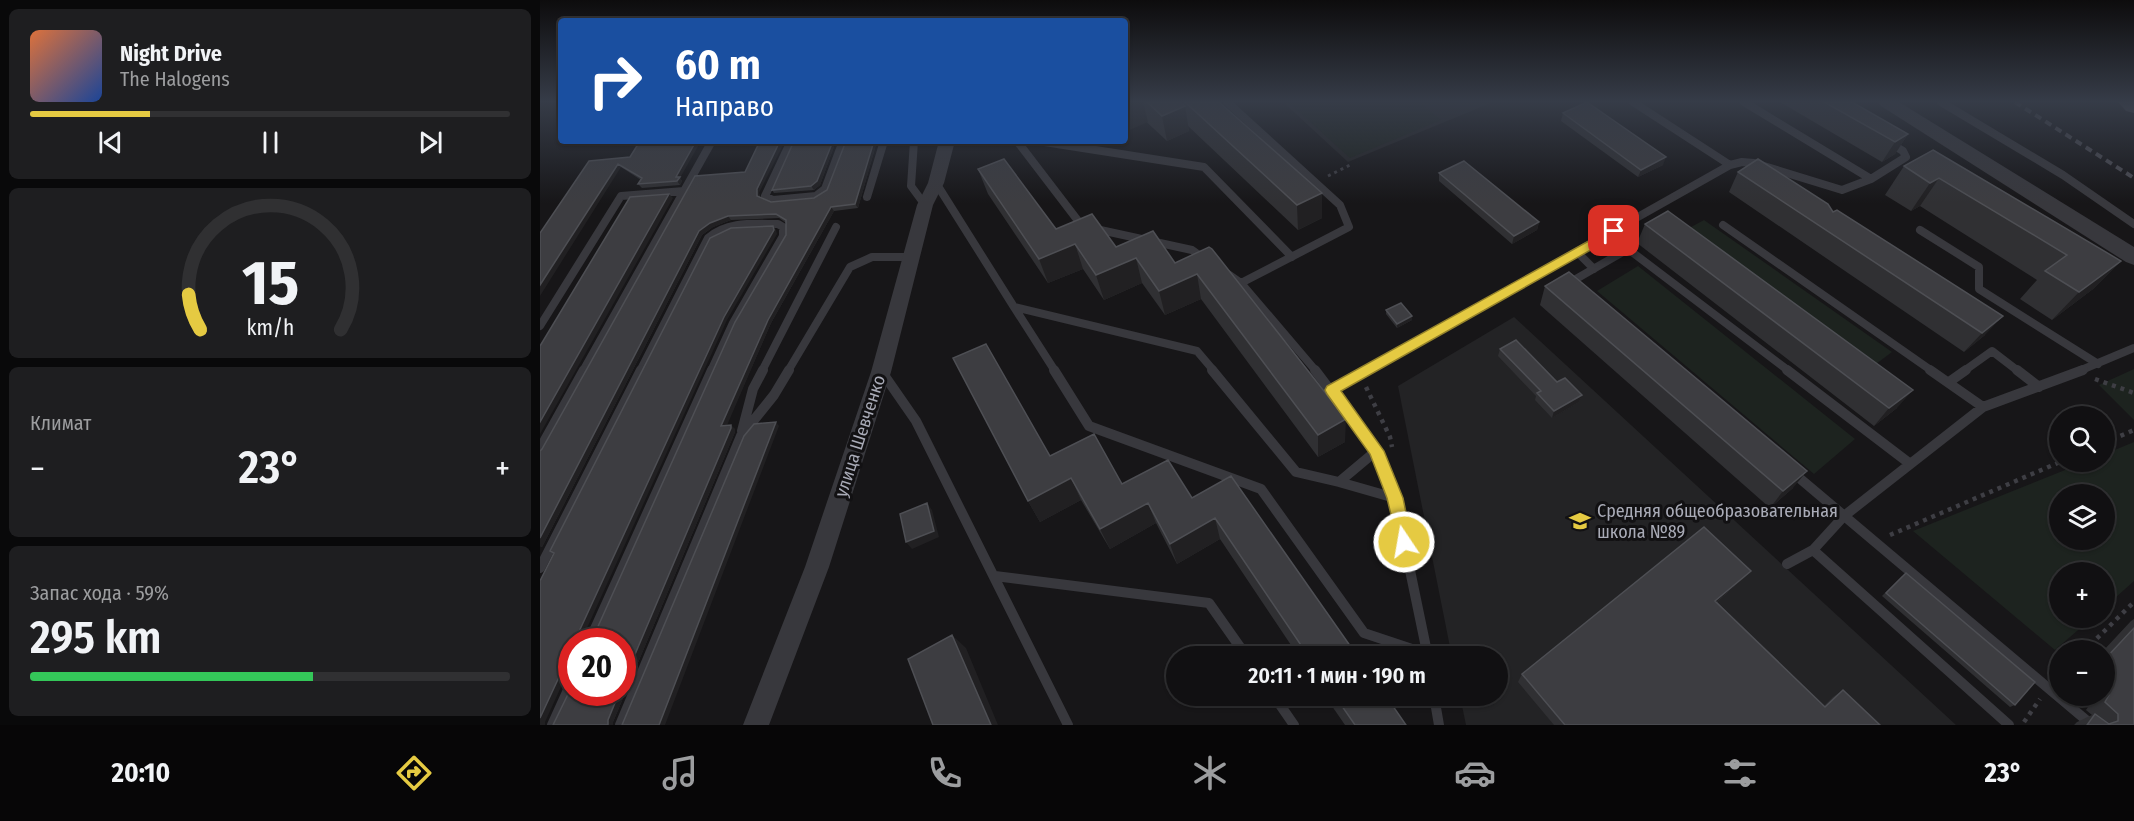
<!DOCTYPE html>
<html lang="ru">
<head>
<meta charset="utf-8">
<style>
	:root { --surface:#111012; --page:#1e1e20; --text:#f1f3f6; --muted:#9c9d9f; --line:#303032; --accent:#e5ca42 }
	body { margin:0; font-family:"Fira Sans Condensed",sans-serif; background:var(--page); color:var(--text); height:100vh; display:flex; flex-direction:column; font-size:22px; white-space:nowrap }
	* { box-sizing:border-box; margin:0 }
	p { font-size:20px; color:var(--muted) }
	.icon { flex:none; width:33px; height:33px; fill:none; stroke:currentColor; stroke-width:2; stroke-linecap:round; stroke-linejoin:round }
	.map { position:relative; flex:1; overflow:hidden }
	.panel { display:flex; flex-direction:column; gap:9px; padding:9px; background:#09090a; width:540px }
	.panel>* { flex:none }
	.hud { position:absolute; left:18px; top:18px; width:570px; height:126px; border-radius:6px; box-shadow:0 2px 4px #0004,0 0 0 2px var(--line); background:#1a4fa0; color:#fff; overflow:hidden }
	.controls { position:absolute; left:1509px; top:406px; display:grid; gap:12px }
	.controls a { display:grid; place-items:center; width:66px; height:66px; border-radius:50%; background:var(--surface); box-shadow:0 2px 4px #0004,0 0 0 2px var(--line); font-size:30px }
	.speed { position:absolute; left:18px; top:628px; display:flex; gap:12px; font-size:30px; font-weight:700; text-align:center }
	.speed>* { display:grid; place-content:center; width:78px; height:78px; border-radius:50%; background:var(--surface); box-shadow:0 2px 4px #0004,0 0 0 2px var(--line); line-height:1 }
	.speed .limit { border:9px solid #d22; background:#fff; color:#111 }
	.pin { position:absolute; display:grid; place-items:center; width:51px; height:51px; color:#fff; margin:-26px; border-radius:12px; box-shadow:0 3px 9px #0006 }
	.me { position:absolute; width:66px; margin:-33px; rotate:348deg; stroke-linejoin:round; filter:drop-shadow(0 0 4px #0008) }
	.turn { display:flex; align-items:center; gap:21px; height:126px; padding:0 18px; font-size:27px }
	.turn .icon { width:78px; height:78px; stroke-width:2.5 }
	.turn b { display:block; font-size:42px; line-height:51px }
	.big { font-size:45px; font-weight:600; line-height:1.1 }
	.panel .tile { flex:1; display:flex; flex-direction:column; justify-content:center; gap:9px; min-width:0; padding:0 21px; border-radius:9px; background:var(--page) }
	.panel .dial { align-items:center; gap:0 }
	.dial svg { height:156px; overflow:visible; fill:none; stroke:var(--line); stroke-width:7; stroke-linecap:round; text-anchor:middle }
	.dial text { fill:var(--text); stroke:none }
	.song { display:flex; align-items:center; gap:18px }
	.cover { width:72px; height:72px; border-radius:9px; background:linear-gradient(135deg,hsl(20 70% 55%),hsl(220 70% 35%)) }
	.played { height:6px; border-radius:3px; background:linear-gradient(90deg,var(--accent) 25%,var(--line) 25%) }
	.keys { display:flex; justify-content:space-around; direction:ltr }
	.heat { display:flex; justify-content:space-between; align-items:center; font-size:33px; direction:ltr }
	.charge { height:9px; border-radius:4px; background:linear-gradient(90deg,#34c759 59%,var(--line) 0) }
	.trip { position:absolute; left:626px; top:646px; width:342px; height:60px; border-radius:30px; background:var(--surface); box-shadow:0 2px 4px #0004,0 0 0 2px var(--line); font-weight:600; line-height:60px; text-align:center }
	.menu { display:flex; height:96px; justify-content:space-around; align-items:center; background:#070607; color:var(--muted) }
	.menu .icon { width:42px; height:42px }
	.menu .selected { color:var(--accent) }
	.menu b { font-size:27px; color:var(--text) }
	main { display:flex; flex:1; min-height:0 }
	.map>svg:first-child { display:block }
	.built { fill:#232325 }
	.green { fill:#1d231f; fill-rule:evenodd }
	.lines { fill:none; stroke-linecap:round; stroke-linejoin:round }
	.path-far1 { stroke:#3e3e44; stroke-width:3; stroke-dasharray:3 4; stroke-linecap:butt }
	.path { stroke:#3e3e44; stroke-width:4.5; stroke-dasharray:4 5; stroke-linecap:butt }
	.service-far1 { stroke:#38383d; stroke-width:8 }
	.service { stroke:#38383d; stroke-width:10 }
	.minor { fill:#38383d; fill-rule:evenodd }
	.tertiary { fill:#38383d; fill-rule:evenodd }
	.primary { fill:#54545c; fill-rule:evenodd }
	.rail { stroke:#4b4b52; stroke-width:4; stroke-dasharray:7 5; stroke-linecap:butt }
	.wall { fill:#303033 }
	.shaded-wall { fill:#212022 }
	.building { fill:#3d3d41; stroke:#4e4f54; stroke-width:1.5 }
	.route { fill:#e5ca42; stroke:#95832b; stroke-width:1.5 }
	.labels { text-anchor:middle; stroke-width:6; stroke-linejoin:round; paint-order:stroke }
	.street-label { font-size:18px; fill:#a9abb7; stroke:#121113 }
	.poi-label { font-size:18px; fill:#a9abb7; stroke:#121113; text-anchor:start }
</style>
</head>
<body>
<main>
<section class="panel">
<div class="tile">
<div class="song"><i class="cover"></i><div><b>Night Drive</b><p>The Halogens</p></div></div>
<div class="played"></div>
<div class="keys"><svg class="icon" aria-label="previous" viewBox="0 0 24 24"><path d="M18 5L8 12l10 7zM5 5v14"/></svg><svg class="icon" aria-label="pause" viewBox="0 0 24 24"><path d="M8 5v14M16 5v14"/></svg><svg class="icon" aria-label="next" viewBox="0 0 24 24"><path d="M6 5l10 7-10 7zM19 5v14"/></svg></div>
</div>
<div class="tile dial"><svg viewBox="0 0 100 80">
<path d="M14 69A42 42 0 1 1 86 69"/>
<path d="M14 69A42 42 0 0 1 8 51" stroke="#e5ca42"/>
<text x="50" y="56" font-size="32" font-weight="700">15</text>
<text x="50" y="72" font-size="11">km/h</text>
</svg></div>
<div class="tile"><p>Климат</p>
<div class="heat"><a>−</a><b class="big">23°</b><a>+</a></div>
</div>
<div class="tile"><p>Запас хода · 59%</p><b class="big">295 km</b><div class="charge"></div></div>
</section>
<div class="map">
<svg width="1594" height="725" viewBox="0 0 1594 725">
	<rect width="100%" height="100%" fill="#171618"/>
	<path class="built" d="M743 102H953L808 162Z
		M974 317 1416 725H926L920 696H957V657H912L858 386Z"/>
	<path class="green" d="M748 102H879L901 120 810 158Z
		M1164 220 1352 352 1328 370 1140 233Z
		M1098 266 1315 439 1274 474 1057 291Z
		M1594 369V420L1559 385Z
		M1594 442V581L1565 607 1564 573H1520V618H1552L1515 650 1373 531 1545 462H1564L1565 454ZM1520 495H1564V540H1520Z"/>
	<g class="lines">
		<path class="path-far1" d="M788 176 812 164"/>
		<path class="path" d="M1555 379 1594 393
			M826 387 850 437 852 447
			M1564 443 1594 430
			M1350 535 1520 462
			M1544 651 1594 602
			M1484 722 1500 699"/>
		<path class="service-far1" d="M687 102 800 205 809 227 701 283
			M1093 102 1190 165
			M1204 102 1331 179
			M1401 102 1523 175 1594 224
			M251 141 225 196 233 200 276 196 285 189 303 141
			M374 141 371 186 385 205
			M477 141 542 226 652 250 666 260
			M498 141 664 167 752 257
			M396 183 474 307 657 351 674 371
			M327 197 344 141
			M1183 225 1392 371
			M1380 230 1439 267V289L1558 364
			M1037 252 1054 269
			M688 274 701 283 776 371
			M1031 284 1029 283 1088 249 1249 371
			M474 307 515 371
			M0 326 81 196 144 191 172 141
			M43 371 144 191
			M100 371 168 238C188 221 213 224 238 224L243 227V236L193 323 171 371
			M222 371 296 227
			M248 371 310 267 332 257H370
			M825 371 1190 165 1202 162 1214 163 1302 190 1331 179 1366 157 1363 151 1348 142
			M1424 371 1452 351 1478 371
			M1539 371 1594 348"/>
		<path class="service" d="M514 370 549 426 721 489 824 633 887 654
			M672 370 756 472 799 482 836 451
			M775 370 836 451 855 498 888 657
			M1247 370 1369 463
			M1390 370 1443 407
			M1477 370 1499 387
			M342 372 376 421 528 725
			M1409 382 1426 370
			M792 390 828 370
			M202 431 213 389 223 370
			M0 449 44 370
			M1251 471 1552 725
			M799 482 855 498
			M1273 550 1469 725
			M1247 564 1273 550 1304 516 1443 407 1543 370
			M0 568 101 370
			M455 576 669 603 707 657
			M49 642 172 370
			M734 696 754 725
			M894 696 899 725
			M12 725 32 681
			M80 725 201 436 234 395 249 370"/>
		<path class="minor" d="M399 141H415L404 183 393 205 351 372 289 567 229 725H203L265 567 331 372 377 205 388 183Z"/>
		<path class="tertiary" d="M1338 102H1359L1594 247V265L1586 262 1341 106Z"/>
		<path class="primary" d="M1578 102H1594V113L1586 111Z"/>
		<path class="rail" d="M1475 102 1594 178"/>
	</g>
	<path class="wall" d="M585 102H679L782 218 758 230 648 126 649 131 627 141Z
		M1240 102H1312L1368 134 1355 154 1342 162Z
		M1023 113 1123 165 1098 177 1021 121Z
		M254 141H296L280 185 274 190 234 193 232 190Z
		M306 141H337L318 208 294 211 231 323 186 426 195 429V432L73 722V725H13L246 235V223L239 218 191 220 173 227 162 235 2 547 0 546V451L2 449 155 176 219 193 220 197 231 202 274 198 287 190Z
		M1393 150 1581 261 1553 289 1512 320 1480 299 1497 280 1380 206 1371 211 1345 195 1364 166Z
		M90 157 140 178 142 181 140 185 102 188 98 184 101 180 81 167 49 161Z
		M438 169 516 229 576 247 635 263 669 247 805 442 778 457 661 299 625 315 602 283 564 300 543 269 508 283 448 194Z
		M1198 172 1293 212 1445 335 1424 352 1189 192Z
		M899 173 999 222 997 230 972 244 899 181Z
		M1105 224 1357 408 1334 426 1097 243Z
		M1005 286 1253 488 1230 508 1000 305Z
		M846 310 872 316V320L857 328 846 314Z
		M960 349 1042 395 1039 402 1012 418 995 400 996 396 958 356Z
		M510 456 582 484 652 498 691 476 818 657H759L680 539 637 564 616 523 570 549 541 500 500 522 488 501Z
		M1211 571 1203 579 1177 602 1284 706 1293 697 1303 690 1340 725H1014L978 682 982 674Z
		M1362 576 1475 705 1470 707 1342 596Z
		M1594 619V725H1534L1537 722 1552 715 1546 710 1550 704 1541 696H1564V651H1563L1591 621Z
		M785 696H846L866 725H805Z"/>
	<path class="shaded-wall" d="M592 102H603L608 122 585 132V104Z
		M645 106 649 131 627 141 622 116Z
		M1368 134 1355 154 1342 162 1355 142Z
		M156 141H161L140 178 142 181 140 185 137 181 136 177Z
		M240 141H245L219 193 220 200 217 196V189Z
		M293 141H296L280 185 274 190 271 186Z
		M334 141H337L318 208 315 204Z
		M1126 157 1123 165 1098 177 1101 170Z
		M78 164 81 167 0 296V285Z
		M1399 178 1380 206 1371 211 1390 183Z
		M782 193V218L758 230 757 205Z
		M129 194 133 198 0 434V422Z
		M291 207 294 211 231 323 185 430 181 426 228 320Z
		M188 216 191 220 173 227 162 235 2 547 0 546V538L159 231 170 223Z
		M999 222 997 230 972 244 974 236Z
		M233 226 236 230 237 234 187 320 42 639V642H37L36 641 37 636 184 317Z
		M535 244 543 269 508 283 499 259Z
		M596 258 602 283 564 300 556 275Z
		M1581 261 1553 289 1512 320 1539 292Z
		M657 274 661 299 625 315 619 291Z
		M872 316V320L857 328V324Z
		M1463 316 1445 335 1424 352 1442 333Z
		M1373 390 1357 408 1334 426 1349 408Z
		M1042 395 1039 402 1012 418 1014 411Z
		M806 419 805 442 778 457V435Z
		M236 422 239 426 125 725H119Z
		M191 425 195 429V432L73 722V725H68V720L79 693H82V685Z
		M1267 471 1253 488 1230 508 1243 491Z
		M531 478 541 500 500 522 488 501Z
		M387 503 392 510 399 537 372 549 366 542Z
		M608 503 616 523 570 549 560 529Z
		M675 518 680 539 637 564 630 544Z
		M1211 571 1203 579 1168 609 1175 601Z
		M412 635 426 648 458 725H451Z
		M25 671 31 674 25 678 5 722V725H0V718L20 675Z"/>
	<path class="building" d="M607 102H640L645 106 622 116Z
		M645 102H679L782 193 757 205Z
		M1047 102 1126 157 1101 170 1023 113Z
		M1284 102H1312L1368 134 1355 142Z
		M100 141H156L136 177H140L137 181 98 184 102 178 78 164 0 285V233L49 161 90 157Z
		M220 141H240L217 189V196L231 202 274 198 287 190 306 141H334L315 204 291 207 228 320 181 426 191 425V428L82 685V642H51L195 322 246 235V220L236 214 188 216 170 223 159 231 0 538V451L2 449 155 176 205 172Z
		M254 141H293L277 181 271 186 232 190Z
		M1393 150 1581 261 1539 292 1505 271 1527 255 1399 178 1390 183 1364 166Z
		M464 159 516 229 552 214 576 247 613 231 635 263 669 247 672 249 806 419 778 435 657 274 619 291 596 258 556 275 535 244 499 259 438 169Z
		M1218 159 1288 204 1293 212 1297 210 1463 316 1442 333 1198 172Z
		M924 161 999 222 974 236 899 173Z
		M129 194 0 422V346L90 197Z
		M1128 211 1373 390 1349 408 1105 224Z
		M233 226 234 230 184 317 37 636 36 641 37 642H32V674L30 672 25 671 20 675 0 718V581L14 553 10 551 170 238 191 228Z
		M1029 272 1267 471 1243 491 1005 286Z
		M861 303 872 316 857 324 846 310Z
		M976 340 1017 382 1025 378 1042 395 1014 411 997 393 1001 391 960 349Z
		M446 344 510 456 554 434 582 484 628 460 652 498 691 476 818 657H769L675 518 630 544 608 503 560 529 531 478 488 501 413 358Z
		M236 422 119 725H82L204 436 214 424Z
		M387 503 394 531 366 542 360 514Z
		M1164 527 1211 571 1175 601 1285 707 1303 690 1340 725H1025L982 674Z
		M1366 573 1495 682 1475 705 1346 593Z
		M1594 628V725H1547L1555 714 1569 724 1578 721V714L1565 702 1569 695 1564 691V660Z
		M412 635 451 725H393L368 659Z
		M32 686V693H79L68 720V725H13Z
		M795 696H846L866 725H815Z"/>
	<linearGradient id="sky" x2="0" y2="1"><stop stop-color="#0d0c0d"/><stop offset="0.5" stop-color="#363c48"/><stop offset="1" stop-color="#363c48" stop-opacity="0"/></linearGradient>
	<rect width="1594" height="203" fill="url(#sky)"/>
	<path class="route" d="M1074 227 1080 231 1079 234 801 391 844 451 863 498 872 542 870 548 864 550 859 548 847 498 830 454 787 394 785 390 787 386Z"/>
	<defs>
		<symbol id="school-bare" viewBox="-9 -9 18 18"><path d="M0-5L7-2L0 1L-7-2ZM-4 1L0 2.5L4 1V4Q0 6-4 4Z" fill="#e5ca42" stroke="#121113" stroke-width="2.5" paint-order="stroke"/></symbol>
	</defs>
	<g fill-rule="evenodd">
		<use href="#school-bare" x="1025" y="506" width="30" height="30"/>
	</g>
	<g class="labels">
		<g class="street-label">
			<text transform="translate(320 436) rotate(-72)" y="6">улица Шевченко</text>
		</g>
		<g class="poi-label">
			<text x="1057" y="517">Средняя общеобразовательная<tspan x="1057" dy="21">школа №89</tspan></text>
		</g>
	</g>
</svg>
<div class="controls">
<a><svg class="icon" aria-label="search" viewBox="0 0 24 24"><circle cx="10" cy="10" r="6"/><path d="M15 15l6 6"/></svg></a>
<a><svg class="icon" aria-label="layers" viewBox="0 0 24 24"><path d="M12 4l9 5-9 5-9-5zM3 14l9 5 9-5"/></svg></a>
<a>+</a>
<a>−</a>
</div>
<div class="speed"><div class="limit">20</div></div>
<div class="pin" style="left:1074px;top:231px;background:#d93025"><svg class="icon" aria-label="arrive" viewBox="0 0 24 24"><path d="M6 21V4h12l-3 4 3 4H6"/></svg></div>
<svg class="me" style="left:864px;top:542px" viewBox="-20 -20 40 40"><circle r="17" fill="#e5ca42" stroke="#fff" stroke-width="3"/><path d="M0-11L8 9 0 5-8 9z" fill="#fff"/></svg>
<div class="trip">20:11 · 1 мин · 190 m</div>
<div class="hud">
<div class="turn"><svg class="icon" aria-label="right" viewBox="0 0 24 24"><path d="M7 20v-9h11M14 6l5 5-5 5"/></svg><div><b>60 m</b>Направо</div></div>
</div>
</div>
</main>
<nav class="menu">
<b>20:10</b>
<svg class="icon selected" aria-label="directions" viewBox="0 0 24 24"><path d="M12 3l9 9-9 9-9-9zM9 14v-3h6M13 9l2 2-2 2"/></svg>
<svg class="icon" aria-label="music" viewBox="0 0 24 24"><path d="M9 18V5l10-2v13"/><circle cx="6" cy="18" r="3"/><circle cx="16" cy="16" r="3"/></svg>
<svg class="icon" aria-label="phone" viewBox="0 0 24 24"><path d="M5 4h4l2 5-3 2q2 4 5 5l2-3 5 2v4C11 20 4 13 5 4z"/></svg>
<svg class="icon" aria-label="climate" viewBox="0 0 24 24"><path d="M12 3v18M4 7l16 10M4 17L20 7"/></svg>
<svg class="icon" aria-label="car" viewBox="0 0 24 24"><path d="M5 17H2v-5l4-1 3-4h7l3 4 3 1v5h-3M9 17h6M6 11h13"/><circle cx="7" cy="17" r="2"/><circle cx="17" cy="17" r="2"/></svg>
<svg class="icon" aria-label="filters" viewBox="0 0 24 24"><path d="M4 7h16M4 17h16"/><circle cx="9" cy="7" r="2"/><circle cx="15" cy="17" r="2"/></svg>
<b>23°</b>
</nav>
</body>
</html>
